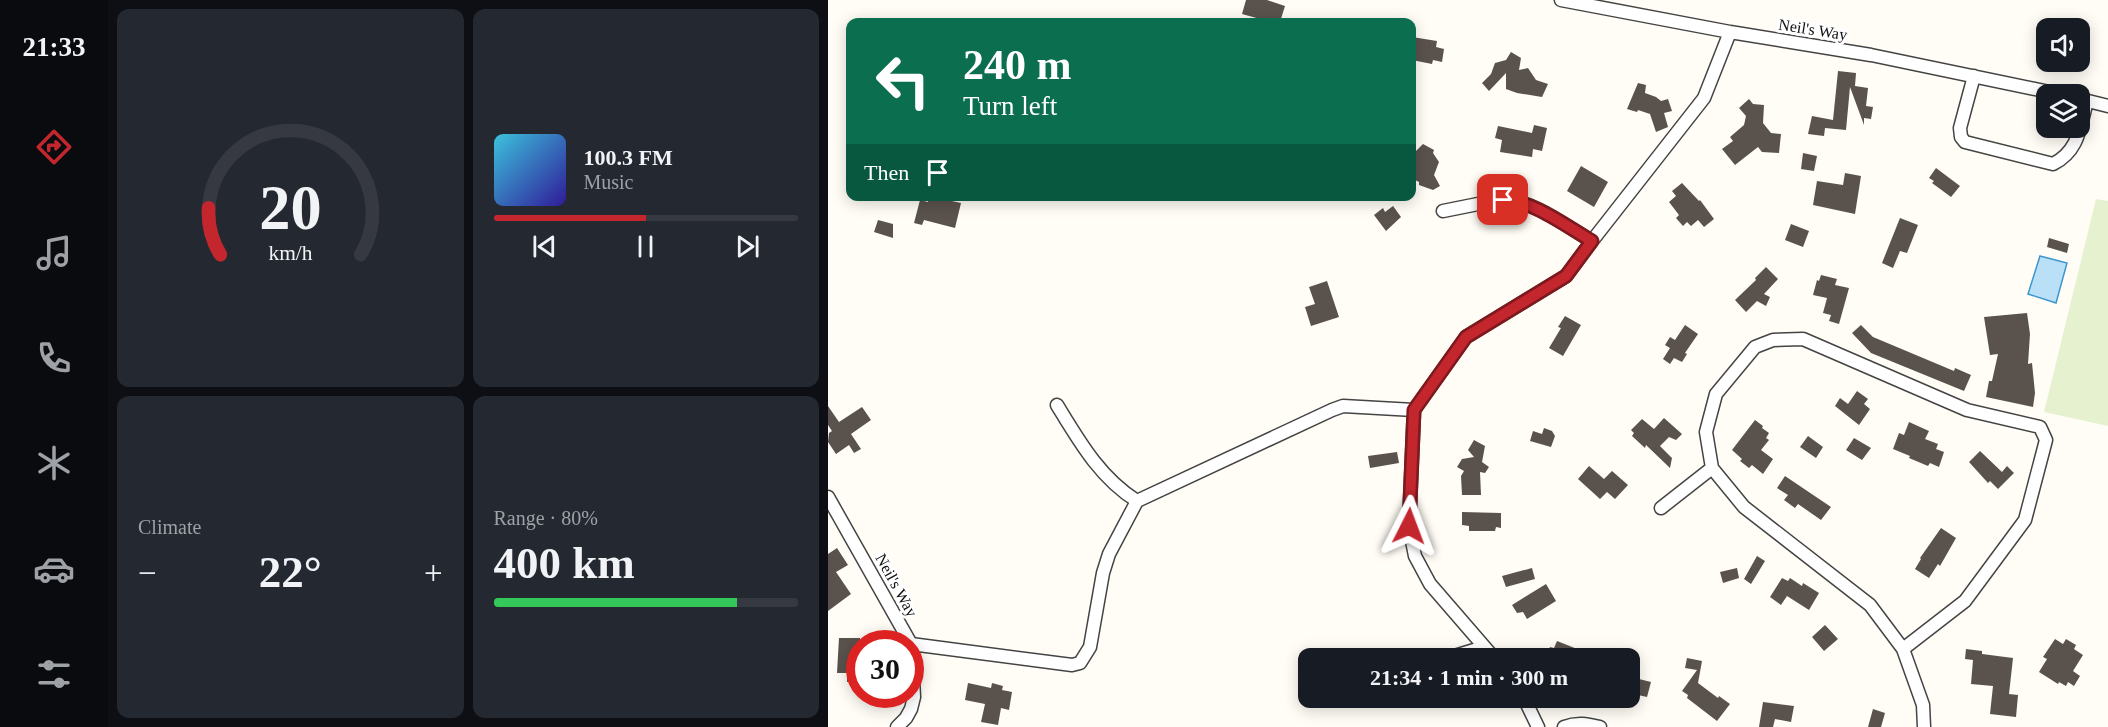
<!DOCTYPE html>
<html lang="en">
<head>
<meta charset="utf-8">
<style>
	:root { --surface:#171b24; --page:#242831; --text:#f1f3f6; --muted:#9ea1a6; --line:#363941; --accent:#c4262e }
	body { margin:0; font-family:"Times New Roman",serif; background:var(--page); color:var(--text); height:100vh; display:flex; flex-direction:column; font-size:22px; white-space:nowrap }
	* { box-sizing:border-box; margin:0 }
	p { font-size:20px; color:var(--muted) }
	.icon { flex:none; width:33px; height:33px; fill:none; stroke:currentColor; stroke-width:2; stroke-linecap:round; stroke-linejoin:round }
	.map { position:relative; flex:1; overflow:hidden }
	.drawer { display:flex; flex-direction:column; gap:9px; padding:9px; background:#0d0f14; width:720px }
	.drawer>* { flex:none }
	.hud { position:absolute; left:18px; top:18px; width:570px; height:183px; border-radius:12px; box-shadow:0 3px 15px #0003; background:#0b6e4f; color:#fff; overflow:hidden }
	.buttons { position:absolute; left:1208px; top:18px; display:grid; gap:12px }
	.buttons a { display:grid; place-items:center; width:54px; height:54px; border-radius:12px; background:var(--surface); box-shadow:0 3px 15px #0003; font-size:30px }
	.speed { position:absolute; left:18px; top:630px; display:flex; gap:12px; font-size:30px; font-weight:700; text-align:center }
	.speed>* { display:grid; place-content:center; width:78px; height:78px; border-radius:50%; background:var(--surface); box-shadow:0 3px 15px #0003; line-height:1 }
	.speed .limit { border:9px solid #d22; background:#fff; color:#111 }
	.pin { position:absolute; display:grid; place-items:center; width:51px; height:51px; color:#fff; margin:-26px; border-radius:12px; box-shadow:0 3px 9px #0006 }
	.me { position:absolute; width:66px; margin:-33px; rotate:3deg; stroke-linejoin:round; filter:drop-shadow(0 0 4px #0008) }
	.turn { display:flex; align-items:center; gap:21px; height:126px; padding:0 18px; font-size:27px }
	.turn .icon { width:78px; height:78px; stroke-width:2.5 }
	.turn b { display:block; font-size:42px; line-height:51px }
	.then { display:flex; align-items:center; height:57px; padding:0 18px; background:#0003; gap:12px; font-size:22px }
	.big { font-size:45px; font-weight:600; line-height:1.1 }
	.drawer .tile { flex:1; display:flex; flex-direction:column; justify-content:center; gap:9px; min-width:0; padding:0 21px; border-radius:12px; background:var(--page) }
	.drawer .dial { align-items:center; gap:0 }
	.dial svg { height:156px; overflow:visible; fill:none; stroke:var(--line); stroke-width:7; stroke-linecap:round; text-anchor:middle }
	.dial text { fill:var(--text); stroke:none }
	.song { display:flex; align-items:center; gap:18px }
	.cover { width:72px; height:72px; border-radius:9px; background:linear-gradient(135deg,hsl(190 70% 55%),hsl(250 70% 35%)) }
	.played { height:6px; border-radius:3px; background:linear-gradient(90deg,var(--accent) 50%,var(--line) 50%) }
	.keys { display:flex; justify-content:space-around; direction:ltr }
	.heat { display:flex; justify-content:space-between; align-items:center; font-size:33px; direction:ltr }
	.charge { height:9px; border-radius:4px; background:linear-gradient(90deg,#34c759 80%,var(--line) 0) }
	.drawer .tiles { flex:1; display:grid; gap:9px; grid-template-columns:repeat(2,1fr) }
	.trip { position:absolute; left:470px; top:648px; width:342px; height:60px; border-radius:12px; background:var(--surface); box-shadow:0 3px 15px #0003; font-weight:600; line-height:60px; text-align:center }
	main { display:flex; flex:1; min-height:0 }
	.tabs { display:flex; flex-direction:column; width:108px; justify-content:space-around; align-items:center; background:#090b0e; color:var(--muted) }
	.tabs .icon { width:42px; height:42px }
	.tabs .selected { color:var(--accent) }
	.tabs b { font-size:27px; color:var(--text) }
	.map>svg:first-child { display:block }
	.pitch { fill:#e6f2cf }
	.water { fill:#b9e0f7; stroke:#3f96cf; stroke-width:1.5 }
	.building { fill:#5a524d }
	.lines { fill:none; stroke-linecap:round; stroke-linejoin:round }
	.minor-casing { stroke:#444; stroke-width:15 }
	.minor { stroke:#fff; stroke-width:12 }
	.route-casing { stroke:#7f191e; stroke-width:15 }
	.route { stroke:#c4262e; stroke-width:10 }
	.labels { text-anchor:middle; stroke-width:6; stroke-linejoin:round; paint-order:stroke }
	.street-label { font-size:16px; fill:#111; stroke:#fff }
</style>
</head>
<body>
<main>
<nav class="tabs">
<b>21:33</b>
<svg class="icon selected" aria-label="directions" viewBox="0 0 24 24"><path d="M12 3l9 9-9 9-9-9zM9 14v-3h6M13 9l2 2-2 2"/></svg>
<svg class="icon" aria-label="music" viewBox="0 0 24 24"><path d="M9 18V5l10-2v13"/><circle cx="6" cy="18" r="3"/><circle cx="16" cy="16" r="3"/></svg>
<svg class="icon" aria-label="phone" viewBox="0 0 24 24"><path d="M5 4h4l2 5-3 2q2 4 5 5l2-3 5 2v4C11 20 4 13 5 4z"/></svg>
<svg class="icon" aria-label="climate" viewBox="0 0 24 24"><path d="M12 3v18M4 7l16 10M4 17L20 7"/></svg>
<svg class="icon" aria-label="car" viewBox="0 0 24 24"><path d="M5 17H2v-5l4-1 3-4h7l3 4 3 1v5h-3M9 17h6M6 11h13"/><circle cx="7" cy="17" r="2"/><circle cx="17" cy="17" r="2"/></svg>
<svg class="icon" aria-label="filters" viewBox="0 0 24 24"><path d="M4 7h16M4 17h16"/><circle cx="9" cy="7" r="2"/><circle cx="15" cy="17" r="2"/></svg>
</nav>
<section class="drawer">
<div class="tiles">
<div class="tile dial"><svg viewBox="0 0 100 80">
<path d="M14 69A42 42 0 1 1 86 69"/>
<path d="M14 69A42 42 0 0 1 8 45" stroke="#c4262e"/>
<text x="50" y="56" font-size="32" font-weight="700">20</text>
<text x="50" y="72" font-size="11">km/h</text>
</svg></div>
<div class="tile">
<div class="song"><i class="cover"></i><div><b>100.3 FM</b><p>Music</p></div></div>
<div class="played"></div>
<div class="keys"><svg class="icon" aria-label="previous" viewBox="0 0 24 24"><path d="M18 5L8 12l10 7zM5 5v14"/></svg><svg class="icon" aria-label="pause" viewBox="0 0 24 24"><path d="M8 5v14M16 5v14"/></svg><svg class="icon" aria-label="next" viewBox="0 0 24 24"><path d="M6 5l10 7-10 7zM19 5v14"/></svg></div>
</div>
<div class="tile"><p>Climate</p>
<div class="heat"><a>−</a><b class="big">22°</b><a>+</a></div>
</div>
<div class="tile"><p>Range · 80%</p><b class="big">400 km</b><div class="charge"></div></div>
</div>
</section>
<div class="map">
<svg width="1280" height="727" viewBox="0 0 1280 727">
	<rect width="100%" height="100%" fill="#fffdf5"/>
	<path class="pitch" d="M1268 199 1280 201V426L1216 412Z"/>
	<path class="water" d="M1212 256 1239 263 1228 303 1200 294Z"/>
	<path class="building" d="M418 0H439L457 6 452 22H443L414 14Z
		M584 37 609 41 608 47 616 49 614 62 605 60 604 64 584 60Z
		M683 52 693 58 691 70 700 68 708 80 720 84 714 97 689 93 678 89V73L661 91 654 83 663 74 667 63 678 60Z
		M1010 71 1028 73 1027 86 1040 88 1038 106 1045 107 1043 119 1036 118V125L1022 87 1018 130 997 128 996 136 980 134 984 116 1005 120Z
		M810 83 818 85 817 93 828 97 833 101 840 99 844 111 836 113 840 127 828 132 822 114 810 110 809 112 799 109Z
		M921 99 925 104 936 105 935 123 943 133 953 134 951 153 934 152 930 147 907 165 894 149 905 141 902 137 916 125 918 116 911 108Z
		M706 125 719 128 714 151 705 149 704 157 672 152 674 140 667 138 670 126 704 133Z
		M595 144 606 150 605 153 611 162 606 175 612 186 605 190 591 185V182L587 180 588 177 584 175V150L587 152Z
		M975 153 989 156 986 171 973 169Z
		M753 166 780 182 766 207 739 191Z
		M1108 168 1132 186 1123 197 1104 183 1106 181 1101 178Z
		M1017 173 1033 176 1027 214 985 205 989 181 1015 185Z
		M854 183 871 201 872 200 886 219 876 227 870 220 863 226 859 222 855 226 848 218 851 215 841 202 848 196 844 191Z
		M101 196 133 203 127 228 96 220 94 225 86 223 92 200 100 202Z
		M565 206 573 217 558 231 546 215 555 208 557 212Z
		M1072 218 1090 225 1079 253 1072 251 1065 268 1054 263Z
		M50 220 65 224V238L46 232Z
		M963 224 981 231 975 247 957 240Z
		M1221 238 1241 244 1239 253 1219 247Z
		M938 267 950 279 936 294 942 297 938 306 929 301 918 312 907 300 928 280 927 278Z
		M993 275 1009 279 1007 285 1021 288 1011 324 1001 321 1003 315 995 313 999 298 985 295 989 280 991 281Z
		M499 281 511 317 483 326 477 307 487 304 481 287Z
		M1199 313 1202 334 1200 364 1204 363 1207 393 1205 407 1158 397 1161 381H1164L1170 354 1162 355 1156 317Z
		M737 316 753 325 735 356 721 348 733 328 730 327Z
		M857 325 870 334 857 353 859 354 854 362 846 358 842 364 835 359 842 348 837 345 842 337 847 340Z
		M1033 325 1045 337 1126 371 1127 368 1143 375 1136 391 1043 353 1024 333Z
		M1029 391 1040 399 1036 404 1042 409 1031 425 1007 406 1012 398 1020 404Z
		M0 406 11 422 34 407 43 420 23 434 33 449 26 453 21 445 8 454 0 442 1 433 4 431 0 425Z
		M836 418 854 434 848 440 841 437 832 446 844 458 842 468 818 445 817 448 804 436 806 433 803 430 814 419 826 429Z
		M927 420 935 426 934 428 941 433 938 438 941 440 933 450 945 459 935 474 924 465 921 468 912 461 914 459 904 450Z
		M1081 422 1101 431 1097 439 1110 444 1108 449 1116 452 1111 467 1102 463 1100 466 1081 458 1082 456 1065 449 1071 433 1076 435Z
		M716 428 724 431 727 436 723 447 702 441 705 431 714 434Z
		M980 436 995 447 988 458 972 447Z
		M1026 438 1043 448 1034 460 1018 450Z
		M646 440 657 446 654 462 661 467 657 473 652 472 653 495H634L633 476 636 471 629 467 634 459 646 457 640 450Z
		M1152 451 1174 472 1179 466 1186 473 1170 489 1162 481 1160 483 1141 462Z
		M569 452 571 463 542 468 540 456Z
		M761 466 776 479 784 471 800 485 787 499 779 492 772 499 750 479Z
		M957 476 1003 507 993 520 970 504 967 508 956 500 960 495 949 488Z
		M634 512 673 513V528L668 527 667 531H641V526L634 525Z
		M1113 528 1128 538 1112 566 1110 564 1101 578 1087 569 1093 559 1092 558Z
		M9 548 20 565 8 572 23 594 0 611V554Z
		M929 556 937 561 923 584 916 579Z
		M704 568 707 579 678 587 674 576Z
		M909 568 911 578 895 583 892 572Z
		M954 578 960 581 962 578 974 586 975 583 991 593 981 610 959 596 953 605 942 597Z
		M718 584 728 601 699 619 695 612 689 613 684 605Z
		M997 625 1010 639 996 651 984 637Z
		M11 638H32V682H19V673H9Z
		M1227 639 1235 644 1238 639 1248 645 1246 649 1255 655 1245 671 1252 676 1246 686 1240 682 1238 686 1231 682 1230 684 1211 672 1219 659 1215 657Z
		M729 641 772 658H717L722 647 726 648Z
		M1138 649 1154 651V654L1185 658 1181 694 1190 695 1188 717 1162 714 1165 686 1143 684 1145 660 1137 659Z
		M859 658 874 661 870 683 890 698 891 696 902 704 889 721 859 698 860 695 854 691 869 670 857 668Z
		M801 666 810 669 807 678 823 682 819 697 801 693Z
		M140 683 163 688 164 683 175 686 174 690 184 692 181 710 173 708 170 725 153 722 157 704 137 700Z
		M935 702 966 706 963 722 947 719 945 727H931Z
		M1045 709 1057 713 1053 727H1040Z"/>
	<g class="lines">
		<defs>
			<path id="minor" d="M733 0 902 32 1043 55 1231 94
				M1146 76 1132 128 1133 137 1137 142 1225 164C1251 151 1252 127 1259 101
				M1252 99 1280 106
				M615 211 675 199C704 200 738 226 764 241
				M229 405C251 441 272 478 309 501
				M0 497 83 644 86 697 83 709 78 718 69 727
				M833 508 884 468
				M83 644 244 665 252 663 262 647 275 573 281 554 309 501 504 410 515 406 586 410
				M1075 649 1137 601 1197 520 1218 440 1212 427 1139 410 975 339 945 340 927 347 888 394 878 432 884 468 916 507 1042 605 1075 649 1095 705 1096 727
				M620 658 656 647
				M666 658 602 584 587 556 581 526 586 410 638 337 738 276 764 241 876 98 902 32
				M696 698 710 727
				M736 727C749 722 759 724 772 727"/>
		</defs>
		<use href="#minor" class="minor-casing"/>
		<use href="#minor" class="minor"/>
	</g>
	<g class="lines">
		<defs>
			<path id="route" d="M581 526 586 410 638 337 738 276 764 241C738 226 704 200 675 200"/>
		</defs>
		<use href="#route" class="route-casing"/>
		<use href="#route" class="route"/>
	</g>
	<g class="labels">
		<g class="street-label">
			<text transform="translate(985 29) rotate(9)" y="6">Neil's Way</text>
			<text transform="translate(69 585) rotate(61)" y="6">Neil's Way</text>
		</g>
	</g>
</svg>
<div class="buttons">
<a><svg class="icon" aria-label="sound" viewBox="0 0 24 24"><path d="M4 9h4l5-4v14l-5-4H4zM17 9q2 3 0 6"/></svg></a>
<a><svg class="icon" aria-label="layers" viewBox="0 0 24 24"><path d="M12 4l9 5-9 5-9-5zM3 14l9 5 9-5"/></svg></a>
</div>
<div class="speed"><div class="limit">30</div></div>
<div class="pin" style="left:675px;top:200px;background:#d93025"><svg class="icon" aria-label="arrive" viewBox="0 0 24 24"><path d="M6 21V4h12l-3 4 3 4H6"/></svg></div>
<svg class="me" style="left:581px;top:526px" viewBox="-20 -20 40 40"><path d="M0-17L14 15 0 8-14 15z" fill="#c4262e" stroke="#fff" stroke-width="4"/></svg>
<div class="trip">21:34 · 1 min · 300 m</div>
<div class="hud">
<div class="turn"><svg class="icon" aria-label="left" viewBox="0 0 24 24"><path d="M17 20v-9H6M10 6l-5 5 5 5"/></svg><div><b>240 m</b>Turn left</div></div>
<div class="then">Then<svg class="icon" aria-label="arrive" viewBox="0 0 24 24"><path d="M6 21V4h12l-3 4 3 4H6"/></svg></div>
</div>
</div>
</main>
</body>
</html>
